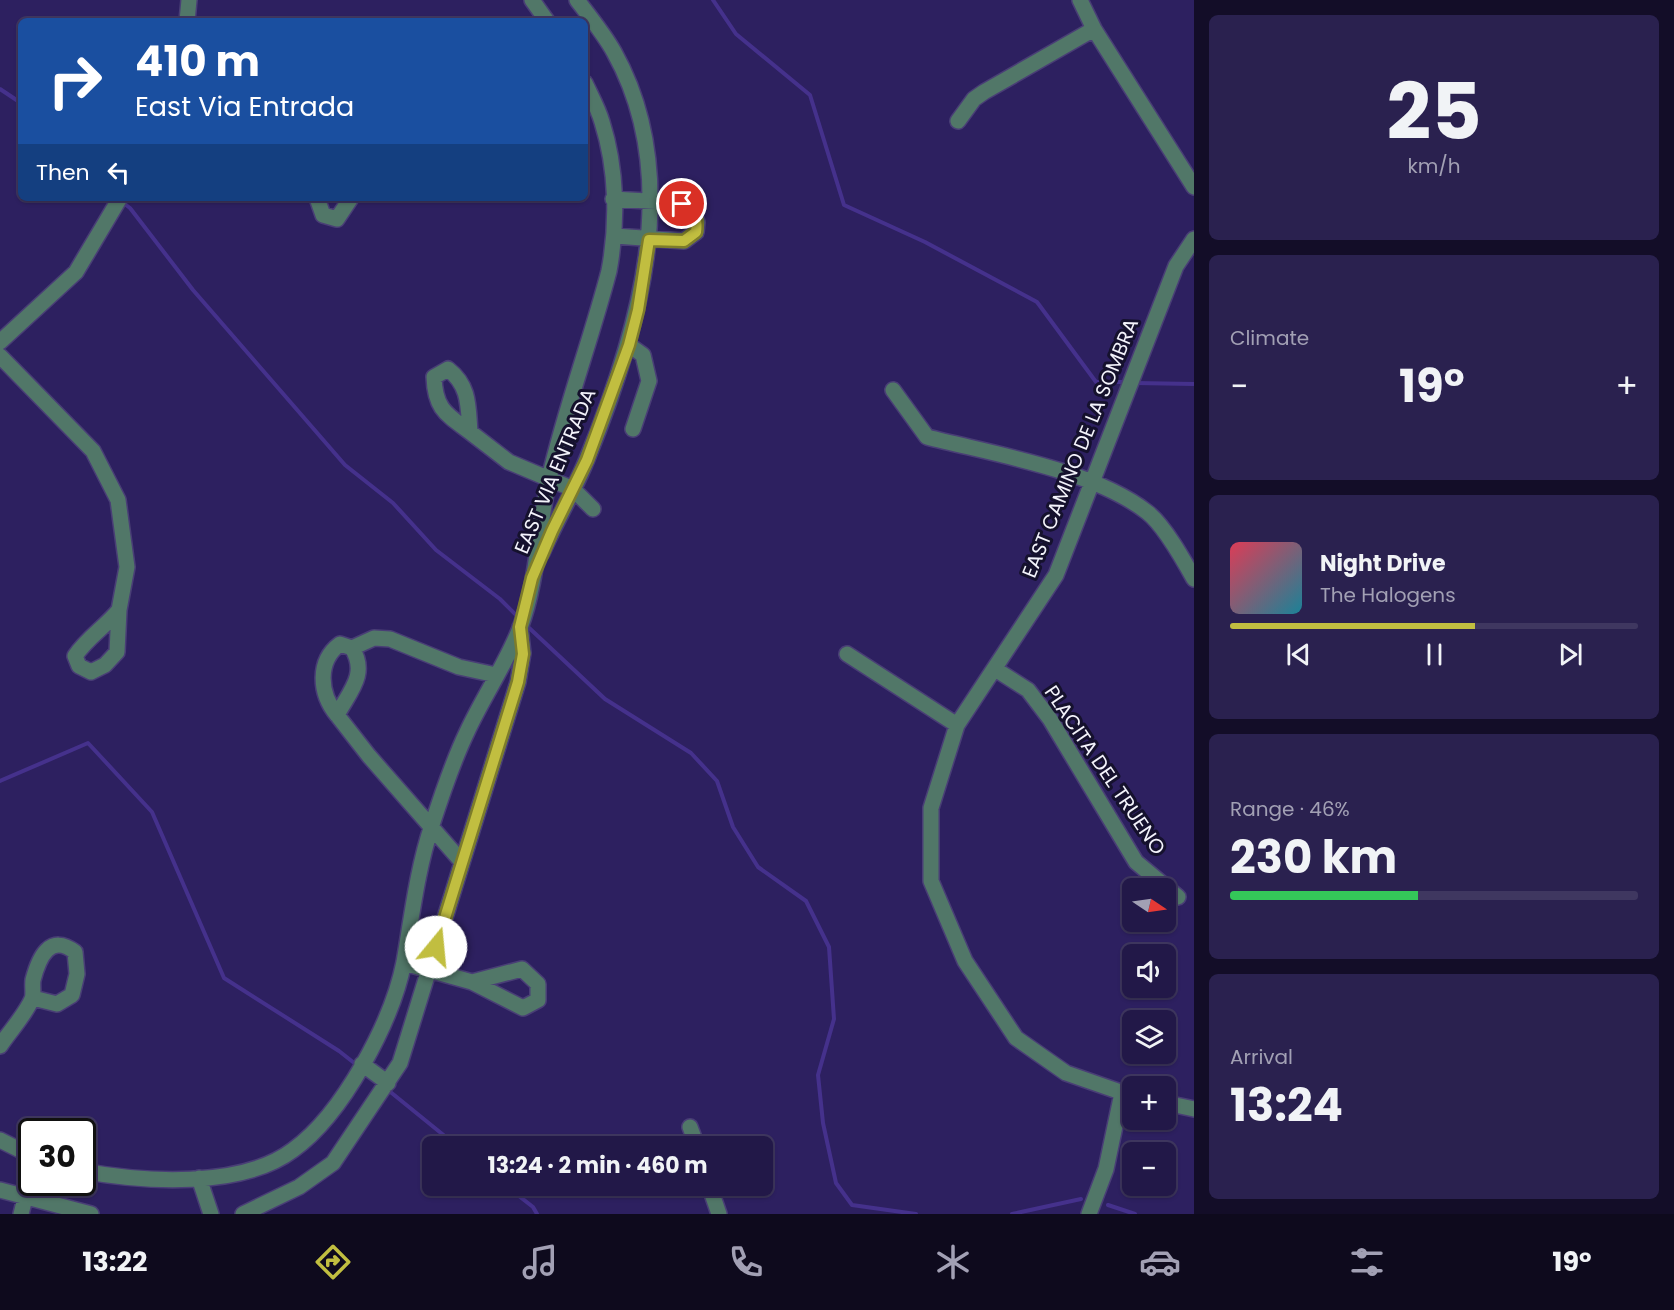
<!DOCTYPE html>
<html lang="en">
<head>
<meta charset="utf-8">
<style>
	:root { --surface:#221848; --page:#2a214f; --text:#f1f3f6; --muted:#a2a0b4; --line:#3f3760; --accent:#c1be40 }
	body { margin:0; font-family:Poppins,sans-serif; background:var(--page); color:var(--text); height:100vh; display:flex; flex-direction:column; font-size:22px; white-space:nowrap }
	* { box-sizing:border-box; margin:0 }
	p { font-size:20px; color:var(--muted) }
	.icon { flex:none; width:33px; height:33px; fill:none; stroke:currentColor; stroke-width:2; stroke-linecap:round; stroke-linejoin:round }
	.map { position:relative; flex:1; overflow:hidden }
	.drawer { display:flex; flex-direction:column; gap:15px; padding:15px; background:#130d28; width:480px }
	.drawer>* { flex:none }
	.hud { position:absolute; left:18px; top:18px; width:570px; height:183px; border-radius:9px; box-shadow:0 2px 4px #0004,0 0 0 2px var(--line); background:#1a4fa0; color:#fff; overflow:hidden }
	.needle { width:39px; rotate:103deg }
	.tools { position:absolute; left:1122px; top:878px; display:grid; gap:12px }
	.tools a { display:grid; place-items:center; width:54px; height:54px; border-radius:9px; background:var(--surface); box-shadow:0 2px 4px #0004,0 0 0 2px var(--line); font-size:30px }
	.speed { position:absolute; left:18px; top:1118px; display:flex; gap:12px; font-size:30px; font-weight:700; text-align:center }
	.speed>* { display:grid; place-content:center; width:78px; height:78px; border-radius:50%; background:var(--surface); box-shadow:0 2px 4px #0004,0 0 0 2px var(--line); line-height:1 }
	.speed .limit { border:3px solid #111; border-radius:9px; background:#fff; color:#111 }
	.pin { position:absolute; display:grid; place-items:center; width:51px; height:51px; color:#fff; margin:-26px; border:3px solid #fff; border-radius:50%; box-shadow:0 2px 6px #0007 }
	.me { position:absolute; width:66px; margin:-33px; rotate:17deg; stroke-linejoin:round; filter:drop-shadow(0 0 4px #0008) }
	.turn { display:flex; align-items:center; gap:21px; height:126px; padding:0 18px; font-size:27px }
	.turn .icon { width:78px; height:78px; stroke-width:2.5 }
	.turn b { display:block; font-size:42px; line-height:51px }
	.then { display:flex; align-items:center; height:57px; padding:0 18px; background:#0003; gap:12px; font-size:22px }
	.big { font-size:45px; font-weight:700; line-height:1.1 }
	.drawer .tile { flex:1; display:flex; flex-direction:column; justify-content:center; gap:9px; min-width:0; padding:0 21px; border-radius:9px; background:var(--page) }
	.drawer .dial { align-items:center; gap:0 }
	.dial b { font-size:78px; line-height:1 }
	.song { display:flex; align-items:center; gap:18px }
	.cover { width:72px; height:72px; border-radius:9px; background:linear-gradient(135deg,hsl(350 70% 55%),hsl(190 70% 35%)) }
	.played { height:6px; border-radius:3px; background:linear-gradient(90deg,var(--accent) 60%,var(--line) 60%) }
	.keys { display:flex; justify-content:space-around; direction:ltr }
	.heat { display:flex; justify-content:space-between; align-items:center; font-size:33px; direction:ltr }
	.charge { height:9px; border-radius:4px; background:linear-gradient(90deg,#34c759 46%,var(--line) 0) }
	.trip { position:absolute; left:422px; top:1136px; width:351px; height:60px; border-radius:9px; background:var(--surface); box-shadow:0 2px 4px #0004,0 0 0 2px var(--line); font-weight:700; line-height:60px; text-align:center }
	.tabs { display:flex; height:96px; justify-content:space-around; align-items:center; background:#0e0a1d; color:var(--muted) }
	.tabs .icon { width:42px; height:42px }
	.tabs .current { color:var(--accent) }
	.tabs b { font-size:27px; color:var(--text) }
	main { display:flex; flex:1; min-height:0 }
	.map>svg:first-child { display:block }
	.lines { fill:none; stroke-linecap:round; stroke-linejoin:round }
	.stream { stroke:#45318c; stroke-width:4 }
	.minor-casing { stroke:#493e76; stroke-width:18 }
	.minor { stroke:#517768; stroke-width:15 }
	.route-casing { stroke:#7d7c2a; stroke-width:15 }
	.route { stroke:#c1be40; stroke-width:10 }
	.labels { text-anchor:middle; stroke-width:6; stroke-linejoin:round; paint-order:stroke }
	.street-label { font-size:20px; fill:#f3f3fb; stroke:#15112d }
</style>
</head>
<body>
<main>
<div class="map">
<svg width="1194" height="1214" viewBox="0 0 1194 1214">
	<rect width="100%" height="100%" fill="#2d2060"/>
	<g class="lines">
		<path class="stream" d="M713 0 736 34 810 95 844 205 925 242 1037 302 1096 382H1127
			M0 89 21 103
			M122 202 130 208 193 290 345 465 393 503 436 550 500 599 519 618
			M1135 383 1194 384
			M526 625 605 699 691 753 717 781 733 827 758 867 806 901 829 947 834 1019 818 1075 823 1123 836 1183 852 1205 916 1214
			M0 781 88 743 152 812 224 978 339 1051 358 1066
			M388 1090 457 1146
			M505 1185 533 1207 537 1214
			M1108 1205 1135 1214
			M1012 1214 1081 1199"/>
		<defs>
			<path id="minor" d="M532 0 547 21
				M1080 0 1094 29 1194 187
				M187 21 189 0
				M958 121 974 99 984 92 1094 29
				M317 198 323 215 337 219 351 198
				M613 199 682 203 692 208 697 222 696 232 684 241 615 236
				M0 342 76 272 120 198
				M629 345 643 355 649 381 633 429
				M0 356 93 451 118 500 127 567 119 610 117 652 105 665 91 672 79 666 75 656C87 638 105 627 119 610
				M893 390 927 437C993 454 1093 470 1147 512 1164 525 1183 559 1194 579
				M470 432C446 414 435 409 434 377L448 369C470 386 468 407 470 432L509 462 573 489 593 509
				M542 553C556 521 574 491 587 459 638 334 685 179 614 52 604 34 590 17 577 0
				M352 648 374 638 390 639 459 667 496 675
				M847 654 957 725
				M995 669 1028 690 1050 719 1136 862 1178 897
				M337 715C350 691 368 674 352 648L340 644C317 661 319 693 337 715L369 756 462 862
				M404 963 472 982 523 1008 538 1000V984L522 969 472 982
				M0 1046C10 1031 25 1015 32 999 34 994 32 986 33 980 39 957 50 933 75 952L77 974 72 995 57 1004 33 998
				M362 1064 388 1083
				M1132 1096 1066 1073 1016 1038 965 961 931 881V808L957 725 1056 575 1176 266 1194 239
				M1166 1103 1194 1109
				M690 1127 697 1146
				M0 1140 32 1156
				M82 1171C143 1182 241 1189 293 1150 343 1114 392 1022 404 962 412 916 417 870 432 825 442 794 453 761 467 732 483 697 506 664 520 628 538 581 538 527 549 479 565 409 591 340 609 271 618 223 617 169 602 122 598 108 591 96 585 83
				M199 1178 211 1214
				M709 1185 719 1214
				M0 1190 91 1214
				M21 1214 32 1170
				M243 1214 299 1187 333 1163 400 1063 518 682 523 653 520 627
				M1089 1214 1106 1169 1122 1093"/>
		</defs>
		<use href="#minor" class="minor-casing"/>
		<use href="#minor" class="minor"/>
	</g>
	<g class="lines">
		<defs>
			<path id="route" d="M436 947 518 682 523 654 520 627 532 578 552 531 587 460 629 345 638 310 649 240 684 241 696 232C698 217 695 210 682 204"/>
		</defs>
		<use href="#route" class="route-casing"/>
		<use href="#route" class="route"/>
	</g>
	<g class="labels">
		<g class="street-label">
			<text transform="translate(1080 448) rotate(-68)" y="7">EAST CAMINO DE LA SOMBRA</text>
			<text transform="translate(555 471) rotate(-67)" y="7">EAST VIA ENTRADA</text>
			<text transform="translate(1105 770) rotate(56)" y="7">PLACITA DEL TRUENO</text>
		</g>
	</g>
</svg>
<div class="tools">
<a><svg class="needle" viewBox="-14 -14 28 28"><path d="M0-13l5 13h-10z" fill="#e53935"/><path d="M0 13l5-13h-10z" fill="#a2a0b4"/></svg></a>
<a><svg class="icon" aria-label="sound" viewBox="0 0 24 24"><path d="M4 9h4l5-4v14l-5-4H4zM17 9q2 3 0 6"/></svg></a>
<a><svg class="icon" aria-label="layers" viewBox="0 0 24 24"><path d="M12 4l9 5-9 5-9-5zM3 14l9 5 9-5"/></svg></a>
<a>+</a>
<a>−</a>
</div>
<div class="speed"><div class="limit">30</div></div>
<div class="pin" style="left:682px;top:204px;background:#d93025"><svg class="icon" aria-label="arrive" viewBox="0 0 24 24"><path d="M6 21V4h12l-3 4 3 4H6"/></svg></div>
<svg class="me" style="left:436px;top:947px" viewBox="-20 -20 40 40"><circle r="19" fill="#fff"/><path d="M0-13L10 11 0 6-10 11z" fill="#c1be40"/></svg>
<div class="trip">13:24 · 2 min · 460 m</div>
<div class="hud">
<div class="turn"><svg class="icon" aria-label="right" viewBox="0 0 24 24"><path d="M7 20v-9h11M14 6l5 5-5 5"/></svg><div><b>410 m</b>East Via Entrada</div></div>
<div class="then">Then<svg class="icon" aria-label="left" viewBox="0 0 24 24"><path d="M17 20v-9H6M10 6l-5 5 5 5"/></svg></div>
</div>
</div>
<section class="drawer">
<div class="tile dial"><b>25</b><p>km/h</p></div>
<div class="tile"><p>Climate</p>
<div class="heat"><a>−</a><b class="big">19°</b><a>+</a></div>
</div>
<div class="tile">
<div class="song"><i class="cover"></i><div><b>Night Drive</b><p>The Halogens</p></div></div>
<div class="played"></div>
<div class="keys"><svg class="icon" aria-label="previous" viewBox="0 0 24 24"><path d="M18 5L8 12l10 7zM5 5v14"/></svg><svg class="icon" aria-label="pause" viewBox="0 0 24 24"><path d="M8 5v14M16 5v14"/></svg><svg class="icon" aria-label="next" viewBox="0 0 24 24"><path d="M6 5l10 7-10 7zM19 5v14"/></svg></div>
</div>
<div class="tile"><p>Range · 46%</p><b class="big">230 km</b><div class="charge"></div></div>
<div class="tile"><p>Arrival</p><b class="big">13:24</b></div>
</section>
</main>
<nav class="tabs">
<b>13:22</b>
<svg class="icon current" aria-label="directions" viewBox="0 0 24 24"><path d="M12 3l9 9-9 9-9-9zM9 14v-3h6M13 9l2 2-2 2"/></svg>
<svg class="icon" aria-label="music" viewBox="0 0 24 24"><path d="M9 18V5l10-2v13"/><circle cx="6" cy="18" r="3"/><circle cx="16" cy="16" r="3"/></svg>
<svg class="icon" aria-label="phone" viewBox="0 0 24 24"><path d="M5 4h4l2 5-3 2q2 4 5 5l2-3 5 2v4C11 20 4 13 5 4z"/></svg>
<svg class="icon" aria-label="climate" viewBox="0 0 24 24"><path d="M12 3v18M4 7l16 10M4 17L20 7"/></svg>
<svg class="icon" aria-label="car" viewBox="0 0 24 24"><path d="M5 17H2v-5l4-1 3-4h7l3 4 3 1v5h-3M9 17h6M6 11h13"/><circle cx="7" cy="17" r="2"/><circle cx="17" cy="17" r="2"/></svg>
<svg class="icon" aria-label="filters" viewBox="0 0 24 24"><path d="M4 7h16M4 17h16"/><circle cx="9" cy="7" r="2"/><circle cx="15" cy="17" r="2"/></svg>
<b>19°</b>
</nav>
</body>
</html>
